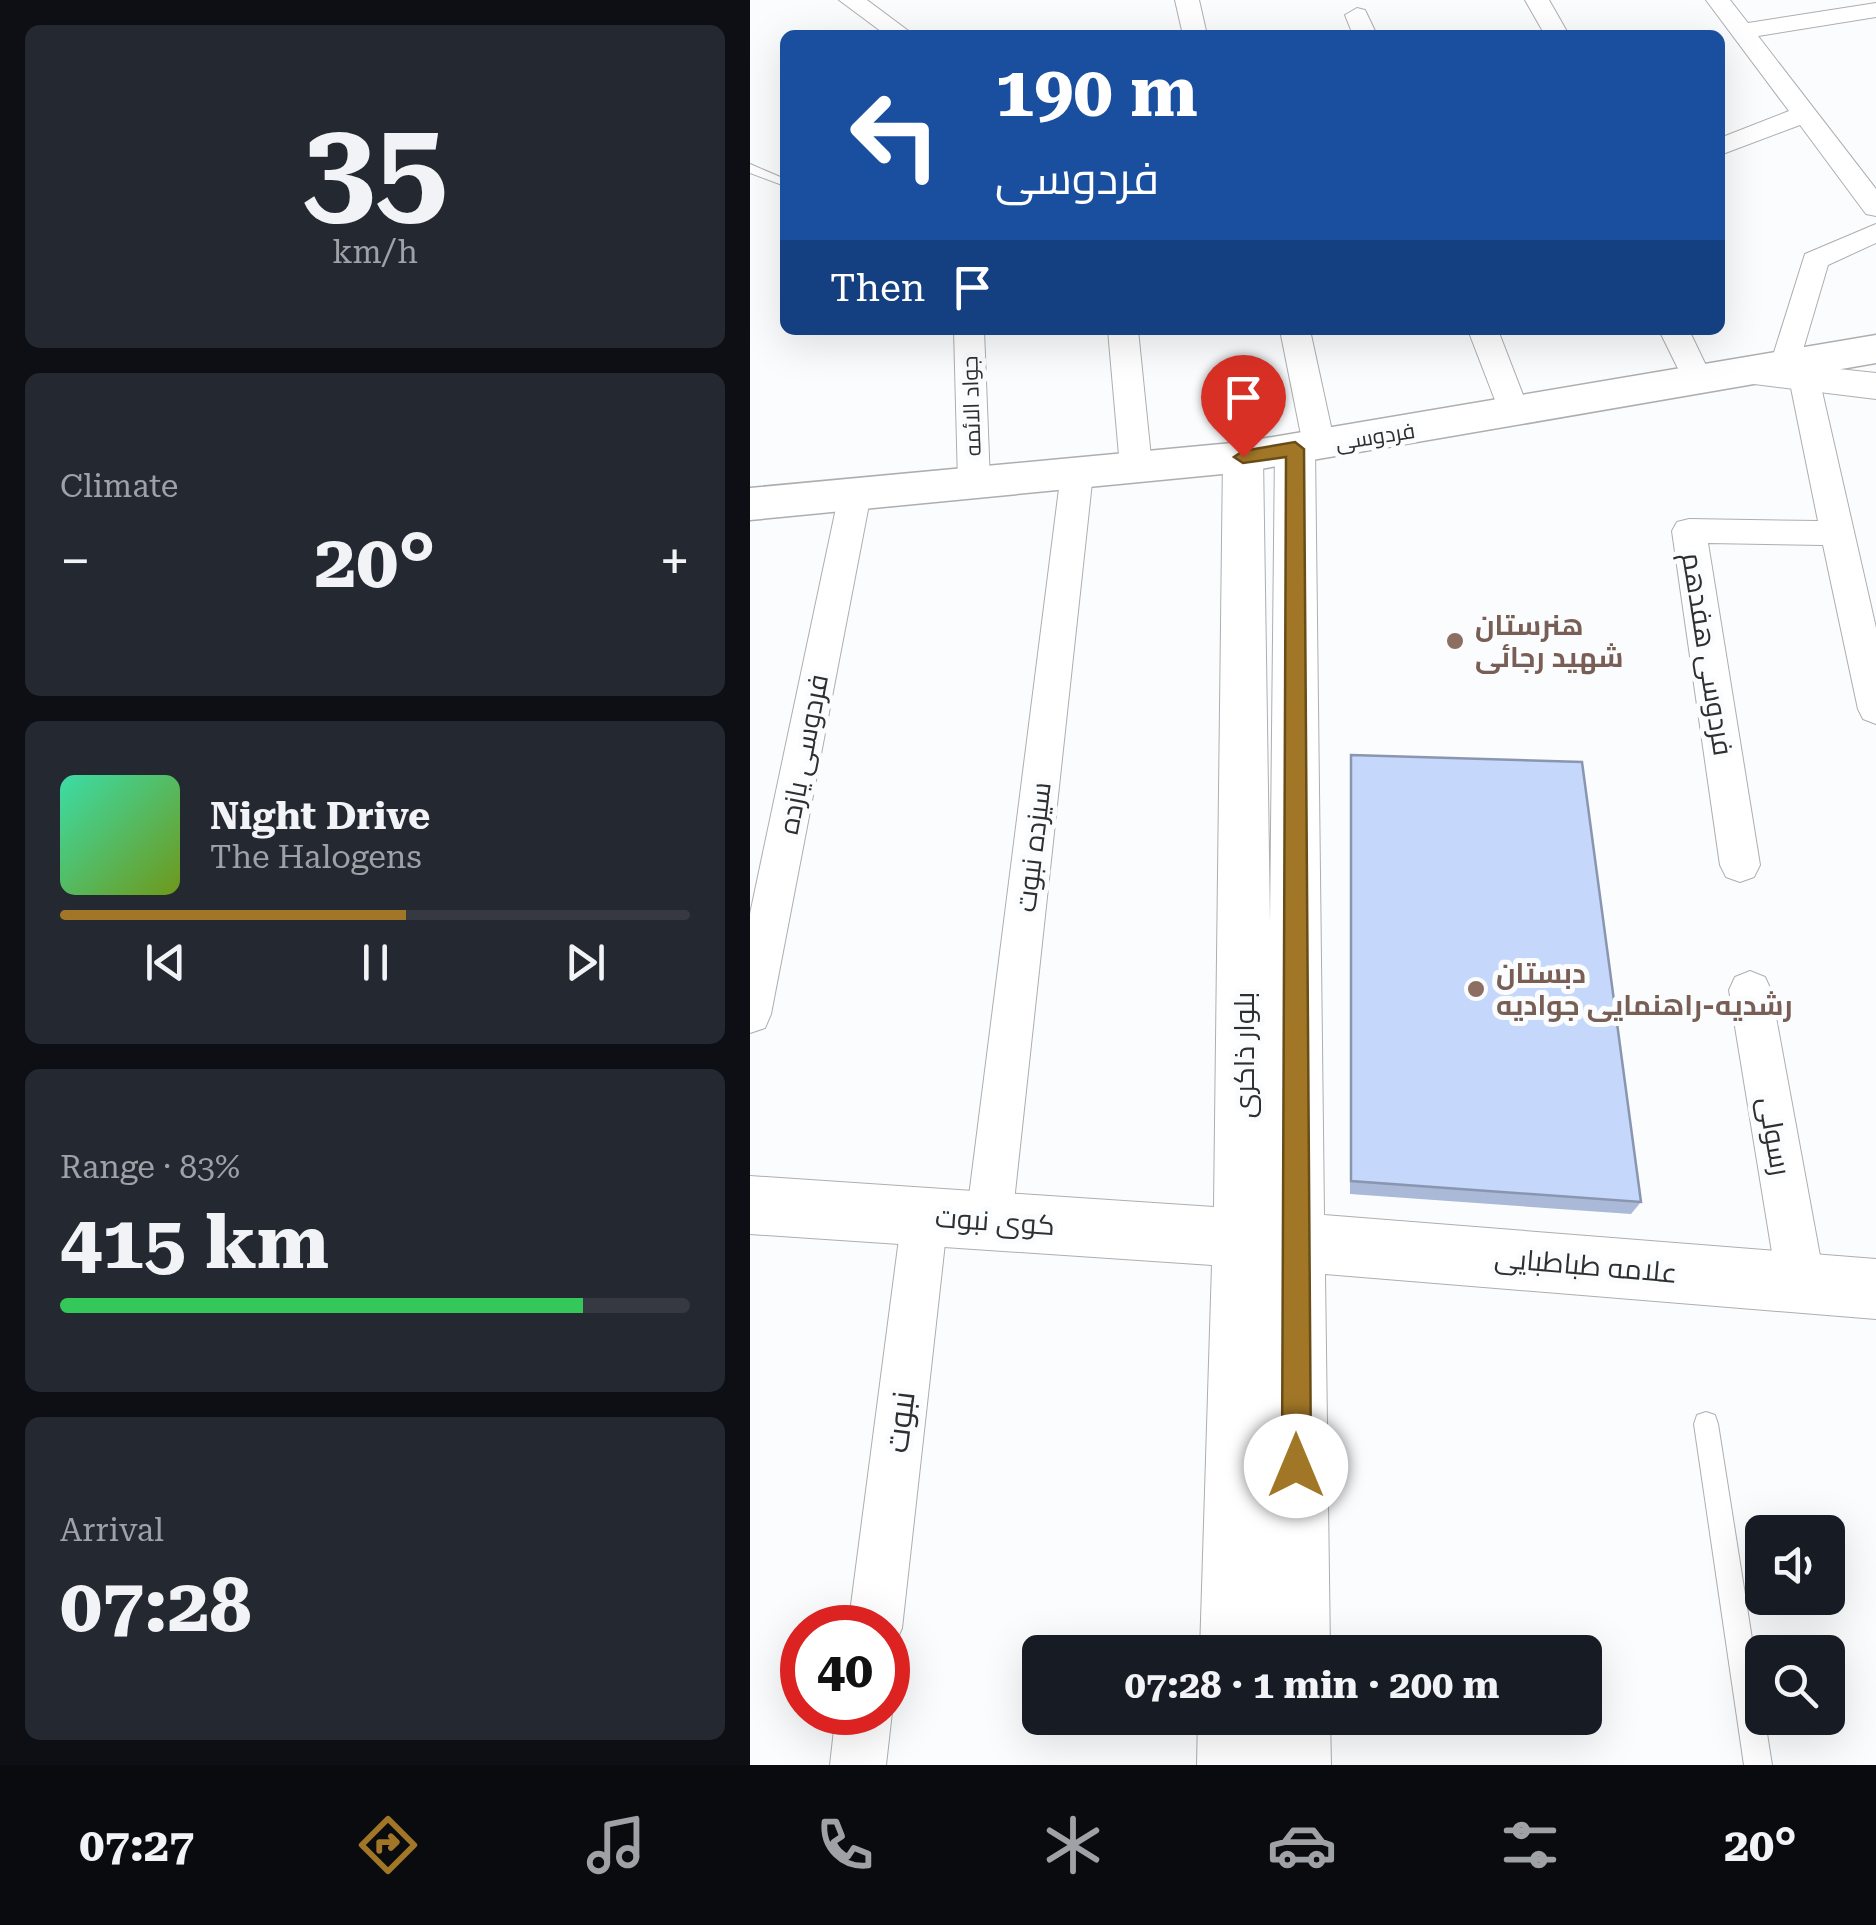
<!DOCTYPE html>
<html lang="en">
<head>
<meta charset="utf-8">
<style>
	:root { --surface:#171b24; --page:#242831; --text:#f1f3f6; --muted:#9ea1a6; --line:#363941; --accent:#a17727 }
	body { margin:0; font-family:"Roboto Serif",Cairo,serif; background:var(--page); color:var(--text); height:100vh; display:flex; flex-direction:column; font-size:38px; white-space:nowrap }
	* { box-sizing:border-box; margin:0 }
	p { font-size:32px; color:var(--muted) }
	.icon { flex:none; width:55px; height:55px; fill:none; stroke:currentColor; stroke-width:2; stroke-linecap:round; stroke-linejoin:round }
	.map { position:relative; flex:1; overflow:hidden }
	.drawer { display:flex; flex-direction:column; gap:25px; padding:25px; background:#0d0f14; width:750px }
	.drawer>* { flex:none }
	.banner { position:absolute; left:30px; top:30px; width:945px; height:305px; border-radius:15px; box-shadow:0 10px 40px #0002; background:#1a4fa0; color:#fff; overflow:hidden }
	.buttons { position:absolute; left:995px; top:1515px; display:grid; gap:20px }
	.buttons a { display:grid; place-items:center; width:100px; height:100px; border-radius:15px; background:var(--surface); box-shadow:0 10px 40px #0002; font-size:50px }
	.speed { position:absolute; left:30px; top:1605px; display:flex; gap:20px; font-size:50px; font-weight:700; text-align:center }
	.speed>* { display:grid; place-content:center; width:130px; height:130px; border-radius:50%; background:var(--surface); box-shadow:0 10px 40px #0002; line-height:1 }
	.speed .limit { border:15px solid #d22; background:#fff; color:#111 }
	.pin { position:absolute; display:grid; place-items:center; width:85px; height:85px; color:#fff; margin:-102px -42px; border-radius:50% 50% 50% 0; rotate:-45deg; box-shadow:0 0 10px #0007 }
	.pin .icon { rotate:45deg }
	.me { position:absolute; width:110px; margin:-55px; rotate:0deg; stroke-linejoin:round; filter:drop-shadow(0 0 8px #0008) }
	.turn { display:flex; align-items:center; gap:35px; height:210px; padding:0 50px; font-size:45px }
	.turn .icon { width:130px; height:130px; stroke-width:2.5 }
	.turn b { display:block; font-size:70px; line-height:85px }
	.then { display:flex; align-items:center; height:95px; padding:0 50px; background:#0003; gap:20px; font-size:38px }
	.big { font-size:75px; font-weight:700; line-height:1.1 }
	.drawer .card { flex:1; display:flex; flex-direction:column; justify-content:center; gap:15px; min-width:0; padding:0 35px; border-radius:15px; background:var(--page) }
	.drawer .dial { align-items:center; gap:0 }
	.dial b { font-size:130px; line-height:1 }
	.song { display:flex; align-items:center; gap:30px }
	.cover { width:120px; height:120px; border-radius:15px; background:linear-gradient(135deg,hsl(160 70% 55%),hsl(80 70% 35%)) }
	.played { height:10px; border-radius:5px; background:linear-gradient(90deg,var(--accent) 55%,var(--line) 55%) }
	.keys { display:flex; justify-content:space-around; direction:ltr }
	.heat { display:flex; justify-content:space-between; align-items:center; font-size:55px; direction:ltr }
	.charge { height:15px; border-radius:8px; background:linear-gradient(90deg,#34c759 83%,var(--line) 0) }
	.trip { position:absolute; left:272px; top:1635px; width:580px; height:100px; border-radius:15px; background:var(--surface); box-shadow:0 10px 40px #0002; font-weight:700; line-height:100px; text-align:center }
	.dock { display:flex; height:160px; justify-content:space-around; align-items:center; background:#090b0e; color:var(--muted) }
	.dock .icon { width:70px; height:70px }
	.dock .active { color:var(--accent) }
	.dock b { font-size:45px; color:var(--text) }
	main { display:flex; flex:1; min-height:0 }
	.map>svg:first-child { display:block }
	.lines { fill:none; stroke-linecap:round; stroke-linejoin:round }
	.service-casing { stroke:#adaeb0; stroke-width:2 }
	.minor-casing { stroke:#adaeb0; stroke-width:2 }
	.tertiary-casing { stroke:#adaeb0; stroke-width:2 }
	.secondary-casing { stroke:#adaeb0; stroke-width:3 }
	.service { fill:#fff; fill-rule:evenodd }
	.minor { fill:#fff; fill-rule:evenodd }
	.tertiary { fill:#fff; fill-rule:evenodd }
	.secondary { fill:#fff; fill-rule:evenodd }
	.wall { fill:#a9b9d7 }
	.building { fill:#c5d7fa; stroke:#8a96af; stroke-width:2.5 }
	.route { fill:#a17727; stroke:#694d19; stroke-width:2.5 }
	.education-dot { fill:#8d6e63; stroke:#fafcfe; stroke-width:4 }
	.labels { text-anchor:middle; stroke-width:10; stroke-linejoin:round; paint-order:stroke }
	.far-street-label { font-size:22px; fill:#2f2f30; stroke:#fafcfe }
	.education-label { font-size:28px; font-weight:bold; fill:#785e54; stroke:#fafcfe; text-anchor:start }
	.street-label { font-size:28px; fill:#2f2f30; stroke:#fafcfe }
	.near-street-label { font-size:32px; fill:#2f2f30; stroke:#fafcfe }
</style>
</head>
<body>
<main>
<section class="drawer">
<div class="card dial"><b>35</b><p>km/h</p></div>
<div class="card"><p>Climate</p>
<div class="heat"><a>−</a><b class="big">20°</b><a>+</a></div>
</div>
<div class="card">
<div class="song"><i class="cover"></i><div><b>Night Drive</b><p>The Halogens</p></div></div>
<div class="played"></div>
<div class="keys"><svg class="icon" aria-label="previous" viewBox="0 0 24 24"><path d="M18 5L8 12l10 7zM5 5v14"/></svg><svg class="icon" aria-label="pause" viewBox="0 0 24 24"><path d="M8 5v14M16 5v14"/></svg><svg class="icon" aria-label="next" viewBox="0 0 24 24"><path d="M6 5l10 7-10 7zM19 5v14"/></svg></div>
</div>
<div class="card"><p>Range · 83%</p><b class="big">415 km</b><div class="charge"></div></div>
<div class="card"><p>Arrival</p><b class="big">07:28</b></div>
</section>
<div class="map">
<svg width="1126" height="1765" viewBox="0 0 1126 1765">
	<rect width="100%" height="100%" fill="#fafcfe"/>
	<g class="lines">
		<defs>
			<path id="service" d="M0 164 35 179V186L0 173Z
				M956 1412 965 1415 968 1424 1022 1765H994L944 1424 947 1415Z"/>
			<path id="minor" d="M89 0H117L164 35H136Z
				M425 0H449L457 35H433Z
				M775 0H799L819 35H795Z
				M956 0H980L998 23 1126 3V17L1008 36 1126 189V216L1116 214 1050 125 970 155V138L1039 111Z
				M607 8 615 10 627 35H603L595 15Z
				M1126 224V243L1078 265 1047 370 1065 371 1069 378 1126 628V724L1113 719 1108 709 1073 545 958 543 1010 865 1004 877 990 882 976 877 970 865 922 531 927 522 939 519 1068 521 1039 378 1042 373 1024 372 1020 365 1055 254Z
				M204 330H234L240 482 236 490 224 494 212 490 208 482Z
				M358 330H388L402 467 397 475 386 478 375 475 370 467Z
				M530 330H560L585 445 580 453 569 456 558 453 553 445Z
				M718 330H748L780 413 775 421 764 424 753 421Z
				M909 330H939L963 380 959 387H937Z
				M327 462 338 465 343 473 262 1220 255 1236 239 1243 223 1236 216 1220 311 473 316 465Z
				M105 482 117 486 121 494 21 1014 15 1028 0 1033V914L89 494 93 486Z
				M1000 971 1015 977 1021 990 1075 1283 1068 1300 1051 1307 1034 1300 1027 1283 979 990 985 977Z
				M175 1193 191 1200 198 1216 152 1628 144 1647 138 1650V1628H98L152 1216 159 1200Z
				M138 1702 142 1712 136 1765H80L86 1712H138Z"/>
			<path id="tertiary" d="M994 359 1126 373V399L980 381 975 372 980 363Z
				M545 435 559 439 565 449 574 1215 1126 1259V1319L575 1274 580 1652H450L462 1265 0 1234V1176L464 1207 473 457 479 447 493 443 507 447 513 457 520 923 525 449 531 439Z
				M448 1718H580L581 1765H447Z"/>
			<path id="secondary" d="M1126 335V363L493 472 0 520V488L493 442Z"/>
		</defs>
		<use href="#service" class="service-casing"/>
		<use href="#minor" class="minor-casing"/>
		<use href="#tertiary" class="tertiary-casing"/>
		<use href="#secondary" class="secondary-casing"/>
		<use href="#service" class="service"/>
		<use href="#minor" class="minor"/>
		<use href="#tertiary" class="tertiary"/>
		<use href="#secondary" class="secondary"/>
	</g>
	<path class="wall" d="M601 755 891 1202 881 1214 600 1194Z"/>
	<path class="building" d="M601 755 832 762 891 1202 601 1181Z"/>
	<path class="route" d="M545 442 554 449 561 1466 556 1476 546 1480 536 1476 532 1466 536 457 493 463 484 457 493 451Z"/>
	<g class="education-dot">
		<circle cx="705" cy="641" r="10"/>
		<circle cx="726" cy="989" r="10"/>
	</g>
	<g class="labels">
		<g class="far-street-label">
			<text transform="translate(221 406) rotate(-92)" y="8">جواد الائمه</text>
			<text transform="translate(625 436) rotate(-9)" y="8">فردوسی</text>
		</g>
		<g class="education-label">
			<text x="725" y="635">هنرستان<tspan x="725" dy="32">شهید رجائی</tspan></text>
			<text x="746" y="983">دبستان<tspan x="746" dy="32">رشدیه-راهنمایی جوادیه</tspan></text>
		</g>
		<g class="street-label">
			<text transform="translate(958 654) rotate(81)" y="10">فردوسی هفدهم</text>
			<text transform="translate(53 754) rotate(-79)" y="10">فردوسی یازده</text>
			<text transform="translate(283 847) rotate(-83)" y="10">سیزده نبوت</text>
			<text transform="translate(494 1055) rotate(-90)" y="10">بلوار ذاکری</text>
			<text transform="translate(1025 1136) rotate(80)" y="10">رسولی</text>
			<text transform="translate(245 1221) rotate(4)" y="10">کوی نبوت</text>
			<text transform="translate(836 1265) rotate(5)" y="10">علامه طباطبایی</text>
		</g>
		<g class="near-street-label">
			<text transform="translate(150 1422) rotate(-83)" y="11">نبوت</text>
		</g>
	</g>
</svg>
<div class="buttons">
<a><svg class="icon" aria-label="sound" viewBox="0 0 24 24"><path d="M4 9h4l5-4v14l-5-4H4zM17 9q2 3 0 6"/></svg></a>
<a><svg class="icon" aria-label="search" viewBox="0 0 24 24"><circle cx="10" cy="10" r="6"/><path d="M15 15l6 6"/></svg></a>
</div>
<div class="speed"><div class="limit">40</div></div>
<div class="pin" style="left:493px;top:457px;background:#d93025"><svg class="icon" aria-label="arrive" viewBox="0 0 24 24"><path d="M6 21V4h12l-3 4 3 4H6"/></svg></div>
<svg class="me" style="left:546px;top:1466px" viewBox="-20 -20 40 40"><circle r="19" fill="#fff"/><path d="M0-13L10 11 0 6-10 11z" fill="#a17727"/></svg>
<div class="trip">07:28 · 1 min · 200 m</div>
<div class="banner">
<div class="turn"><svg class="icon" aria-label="left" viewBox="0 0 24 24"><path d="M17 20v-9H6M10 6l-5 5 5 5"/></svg><div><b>190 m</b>فردوسی</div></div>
<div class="then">Then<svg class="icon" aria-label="arrive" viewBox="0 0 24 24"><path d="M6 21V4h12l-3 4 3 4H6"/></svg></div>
</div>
</div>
</main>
<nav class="dock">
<b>07:27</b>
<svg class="icon active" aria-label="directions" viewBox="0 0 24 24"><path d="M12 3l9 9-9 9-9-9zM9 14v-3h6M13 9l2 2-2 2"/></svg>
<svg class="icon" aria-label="music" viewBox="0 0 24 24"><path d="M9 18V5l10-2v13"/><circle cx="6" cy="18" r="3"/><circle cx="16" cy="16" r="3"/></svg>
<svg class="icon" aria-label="phone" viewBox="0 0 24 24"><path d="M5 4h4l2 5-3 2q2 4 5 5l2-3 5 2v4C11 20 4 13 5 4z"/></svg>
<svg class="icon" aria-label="climate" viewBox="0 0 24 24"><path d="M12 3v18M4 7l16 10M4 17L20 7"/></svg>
<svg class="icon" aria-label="car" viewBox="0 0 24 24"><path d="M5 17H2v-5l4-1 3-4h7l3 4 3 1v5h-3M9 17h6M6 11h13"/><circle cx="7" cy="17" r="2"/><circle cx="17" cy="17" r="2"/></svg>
<svg class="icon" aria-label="filters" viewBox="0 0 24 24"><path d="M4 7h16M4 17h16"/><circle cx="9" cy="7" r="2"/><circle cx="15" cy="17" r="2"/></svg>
<b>20°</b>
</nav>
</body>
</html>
